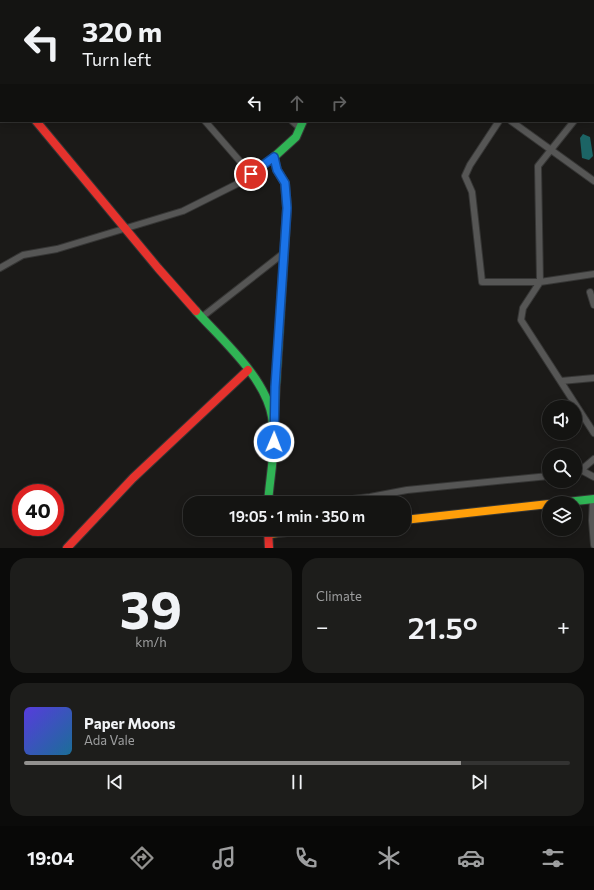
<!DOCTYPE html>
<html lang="en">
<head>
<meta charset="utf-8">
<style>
	:root { --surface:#141412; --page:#1d1d1b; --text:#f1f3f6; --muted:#9d9e9f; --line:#333332; --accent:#92918f }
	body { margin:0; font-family:Commissioner,sans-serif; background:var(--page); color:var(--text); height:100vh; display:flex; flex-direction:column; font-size:15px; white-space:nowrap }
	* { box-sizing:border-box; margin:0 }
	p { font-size:13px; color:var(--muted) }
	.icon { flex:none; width:22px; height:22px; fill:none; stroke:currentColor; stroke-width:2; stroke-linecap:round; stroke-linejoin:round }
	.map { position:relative; height:548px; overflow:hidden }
	.panel { display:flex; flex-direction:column; gap:10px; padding:10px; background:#0b0b0a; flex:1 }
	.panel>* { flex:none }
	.top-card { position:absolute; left:0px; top:0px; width:594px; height:122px; box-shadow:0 2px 10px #0003,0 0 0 1px var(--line); background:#141412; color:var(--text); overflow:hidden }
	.tools { position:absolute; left:542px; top:400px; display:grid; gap:8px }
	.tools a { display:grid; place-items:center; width:40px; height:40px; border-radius:50%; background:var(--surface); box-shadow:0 2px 10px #0003,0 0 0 1px var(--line); font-size:20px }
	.speed { position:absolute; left:12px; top:484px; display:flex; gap:8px; font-size:20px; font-weight:700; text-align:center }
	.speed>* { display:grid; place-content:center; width:52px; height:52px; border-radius:50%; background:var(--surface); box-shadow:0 2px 10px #0003,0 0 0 1px var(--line); line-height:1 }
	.speed .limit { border:6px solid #d22; background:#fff; color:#111 }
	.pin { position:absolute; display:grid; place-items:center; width:34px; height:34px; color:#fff; margin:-17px; border:2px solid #fff; border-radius:50%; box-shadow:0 1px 4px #0007 }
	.me { position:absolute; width:44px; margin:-22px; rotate:1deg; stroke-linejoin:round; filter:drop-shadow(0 0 3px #0008) }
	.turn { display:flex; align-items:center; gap:14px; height:84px; padding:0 16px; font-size:18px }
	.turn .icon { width:52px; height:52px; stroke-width:2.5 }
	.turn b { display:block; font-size:28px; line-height:34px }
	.lanes { display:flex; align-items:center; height:38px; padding:0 16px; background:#0003; justify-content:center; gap:20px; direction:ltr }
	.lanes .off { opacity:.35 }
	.big { font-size:30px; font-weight:600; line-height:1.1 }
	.panel .tile { flex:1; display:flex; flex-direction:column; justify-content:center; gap:6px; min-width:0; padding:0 14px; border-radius:16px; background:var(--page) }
	.panel .dial { align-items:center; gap:0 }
	.dial b { font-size:52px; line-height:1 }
	.song { display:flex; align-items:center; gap:12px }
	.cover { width:48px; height:48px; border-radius:6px; background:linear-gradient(135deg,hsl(250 70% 55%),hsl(200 70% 35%)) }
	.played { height:4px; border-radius:2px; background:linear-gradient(90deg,var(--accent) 80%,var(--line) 80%) }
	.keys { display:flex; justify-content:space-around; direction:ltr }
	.heat { display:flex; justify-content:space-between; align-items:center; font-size:22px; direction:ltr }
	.panel .tiles { flex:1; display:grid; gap:10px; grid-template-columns:1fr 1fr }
	.tile:last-child { grid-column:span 2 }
	.trip { position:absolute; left:183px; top:496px; width:228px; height:40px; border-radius:16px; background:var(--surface); box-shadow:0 2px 10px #0003,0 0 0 1px var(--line); font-weight:600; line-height:40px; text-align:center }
	.tab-bar { display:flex; height:64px; justify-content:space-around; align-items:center; background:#080807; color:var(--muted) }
	.tab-bar .icon { width:28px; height:28px }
	.tab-bar .on { color:var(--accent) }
	.tab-bar b { font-size:18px; color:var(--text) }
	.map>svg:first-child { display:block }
	.water { fill:#1c6465 }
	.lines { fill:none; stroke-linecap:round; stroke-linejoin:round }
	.street-casing { stroke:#363635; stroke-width:8 }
	.fast-casing { stroke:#363635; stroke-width:10 }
	.slow-casing { stroke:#363635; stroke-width:10 }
	.jam-casing { stroke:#363635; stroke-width:10 }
	.street { stroke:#565655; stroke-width:6 }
	.fast { stroke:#30b455; stroke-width:8 }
	.slow { stroke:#ff9f0a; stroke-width:8 }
	.jam { stroke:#e5322d; stroke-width:8 }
	.route-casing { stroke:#114b97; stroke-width:10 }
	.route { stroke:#1a73e8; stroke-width:7 }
</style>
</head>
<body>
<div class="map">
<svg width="594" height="548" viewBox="0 0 594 548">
	<rect width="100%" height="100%" fill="#1b1a18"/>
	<path class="water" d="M583 134 590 137 593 156 589 160 582 158 580 138Z"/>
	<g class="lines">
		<defs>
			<path id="street" d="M98 0V1
				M177 0 178 1
				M274 0V1
				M319 1 320 0
				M593 116 594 119
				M205 121 251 174
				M292 121 300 128
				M499 121 470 165 465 176 472 192 482 282H540L594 274
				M511 121 594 181
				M574 121 538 166 540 282 523 308 521 320 594 433
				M0 268 23 255 57 249 183 211 241 182 274 157
				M590 292 594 305
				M202 317 285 252
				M561 381 594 378
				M581 470 594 477
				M575 473 581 470 594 459
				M593 499 592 521 594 545
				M318 503 370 497 407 490 549 476"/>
			<path id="fast" d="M414 1 417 0
				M196 311C221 339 266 378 272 417 277 445 270 475 268 503
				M274 417 287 208 285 183 277 170 274 157 296 137 303 121
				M558 503 594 499"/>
			<path id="slow" d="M404 520 549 504
				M268 534 316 529"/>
			<path id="jam" d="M0 78 1 80
				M36 121 158 268 196 311
				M268 530 269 548
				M67 548 133 478 248 370"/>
		</defs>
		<use href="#street" class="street-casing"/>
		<use href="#fast" class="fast-casing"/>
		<use href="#slow" class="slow-casing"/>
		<use href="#jam" class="jam-casing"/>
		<use href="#street" class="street"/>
		<use href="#fast" class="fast"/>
		<use href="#slow" class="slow"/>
		<use href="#jam" class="jam"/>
	</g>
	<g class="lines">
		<defs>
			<path id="route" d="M251 174 274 157 277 170 285 183 287 208 275 387 274 442"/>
		</defs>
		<use href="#route" class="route-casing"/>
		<use href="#route" class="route"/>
	</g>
</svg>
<div class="tools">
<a><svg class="icon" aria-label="sound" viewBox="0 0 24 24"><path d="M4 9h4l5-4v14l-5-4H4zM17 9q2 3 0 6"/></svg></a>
<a><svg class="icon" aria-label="search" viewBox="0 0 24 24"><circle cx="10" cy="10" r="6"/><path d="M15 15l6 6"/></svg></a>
<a><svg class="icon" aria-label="layers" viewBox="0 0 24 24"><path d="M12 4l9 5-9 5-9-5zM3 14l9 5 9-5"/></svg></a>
</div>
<div class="speed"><div class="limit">40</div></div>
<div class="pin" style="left:251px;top:174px;background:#d93025"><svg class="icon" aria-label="arrive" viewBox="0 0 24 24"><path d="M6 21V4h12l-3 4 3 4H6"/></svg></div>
<svg class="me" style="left:274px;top:442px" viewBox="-20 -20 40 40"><circle r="17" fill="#1a73e8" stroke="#fff" stroke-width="3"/><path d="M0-11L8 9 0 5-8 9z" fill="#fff"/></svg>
<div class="trip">19:05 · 1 min · 350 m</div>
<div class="top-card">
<div class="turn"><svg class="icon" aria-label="left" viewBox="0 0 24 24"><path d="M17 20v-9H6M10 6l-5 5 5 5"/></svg><div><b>320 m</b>Turn left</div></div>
<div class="lanes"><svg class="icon" aria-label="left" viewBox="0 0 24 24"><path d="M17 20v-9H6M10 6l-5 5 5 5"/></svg><svg class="icon off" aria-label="ahead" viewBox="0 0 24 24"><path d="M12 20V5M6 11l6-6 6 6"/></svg><svg class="icon off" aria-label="right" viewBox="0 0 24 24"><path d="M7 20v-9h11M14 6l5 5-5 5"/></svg></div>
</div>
</div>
<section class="panel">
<div class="tiles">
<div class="tile dial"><b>39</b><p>km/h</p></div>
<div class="tile"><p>Climate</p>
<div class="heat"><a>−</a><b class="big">21.5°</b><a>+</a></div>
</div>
<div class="tile">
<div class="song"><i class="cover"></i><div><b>Paper Moons</b><p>Ada Vale</p></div></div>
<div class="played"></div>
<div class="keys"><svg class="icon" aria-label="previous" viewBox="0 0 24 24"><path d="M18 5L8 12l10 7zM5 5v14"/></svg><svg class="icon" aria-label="pause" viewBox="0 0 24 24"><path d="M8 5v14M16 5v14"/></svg><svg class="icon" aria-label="next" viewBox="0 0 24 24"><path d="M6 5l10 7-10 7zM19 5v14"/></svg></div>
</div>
</div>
</section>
<nav class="tab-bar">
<b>19:04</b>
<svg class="icon on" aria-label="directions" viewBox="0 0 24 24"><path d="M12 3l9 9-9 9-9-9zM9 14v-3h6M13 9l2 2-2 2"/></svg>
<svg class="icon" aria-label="music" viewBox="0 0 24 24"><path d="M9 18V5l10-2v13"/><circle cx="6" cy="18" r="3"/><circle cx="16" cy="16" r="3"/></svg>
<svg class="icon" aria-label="phone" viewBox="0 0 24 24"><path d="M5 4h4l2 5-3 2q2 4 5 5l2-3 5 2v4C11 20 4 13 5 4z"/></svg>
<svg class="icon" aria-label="climate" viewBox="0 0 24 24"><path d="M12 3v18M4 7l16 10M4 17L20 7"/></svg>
<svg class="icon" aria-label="car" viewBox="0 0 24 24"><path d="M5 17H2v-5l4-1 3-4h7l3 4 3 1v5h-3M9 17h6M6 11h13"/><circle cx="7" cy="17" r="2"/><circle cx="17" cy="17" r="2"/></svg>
<svg class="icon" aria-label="filters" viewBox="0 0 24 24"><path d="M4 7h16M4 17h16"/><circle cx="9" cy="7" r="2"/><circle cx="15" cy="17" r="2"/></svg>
</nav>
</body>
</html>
